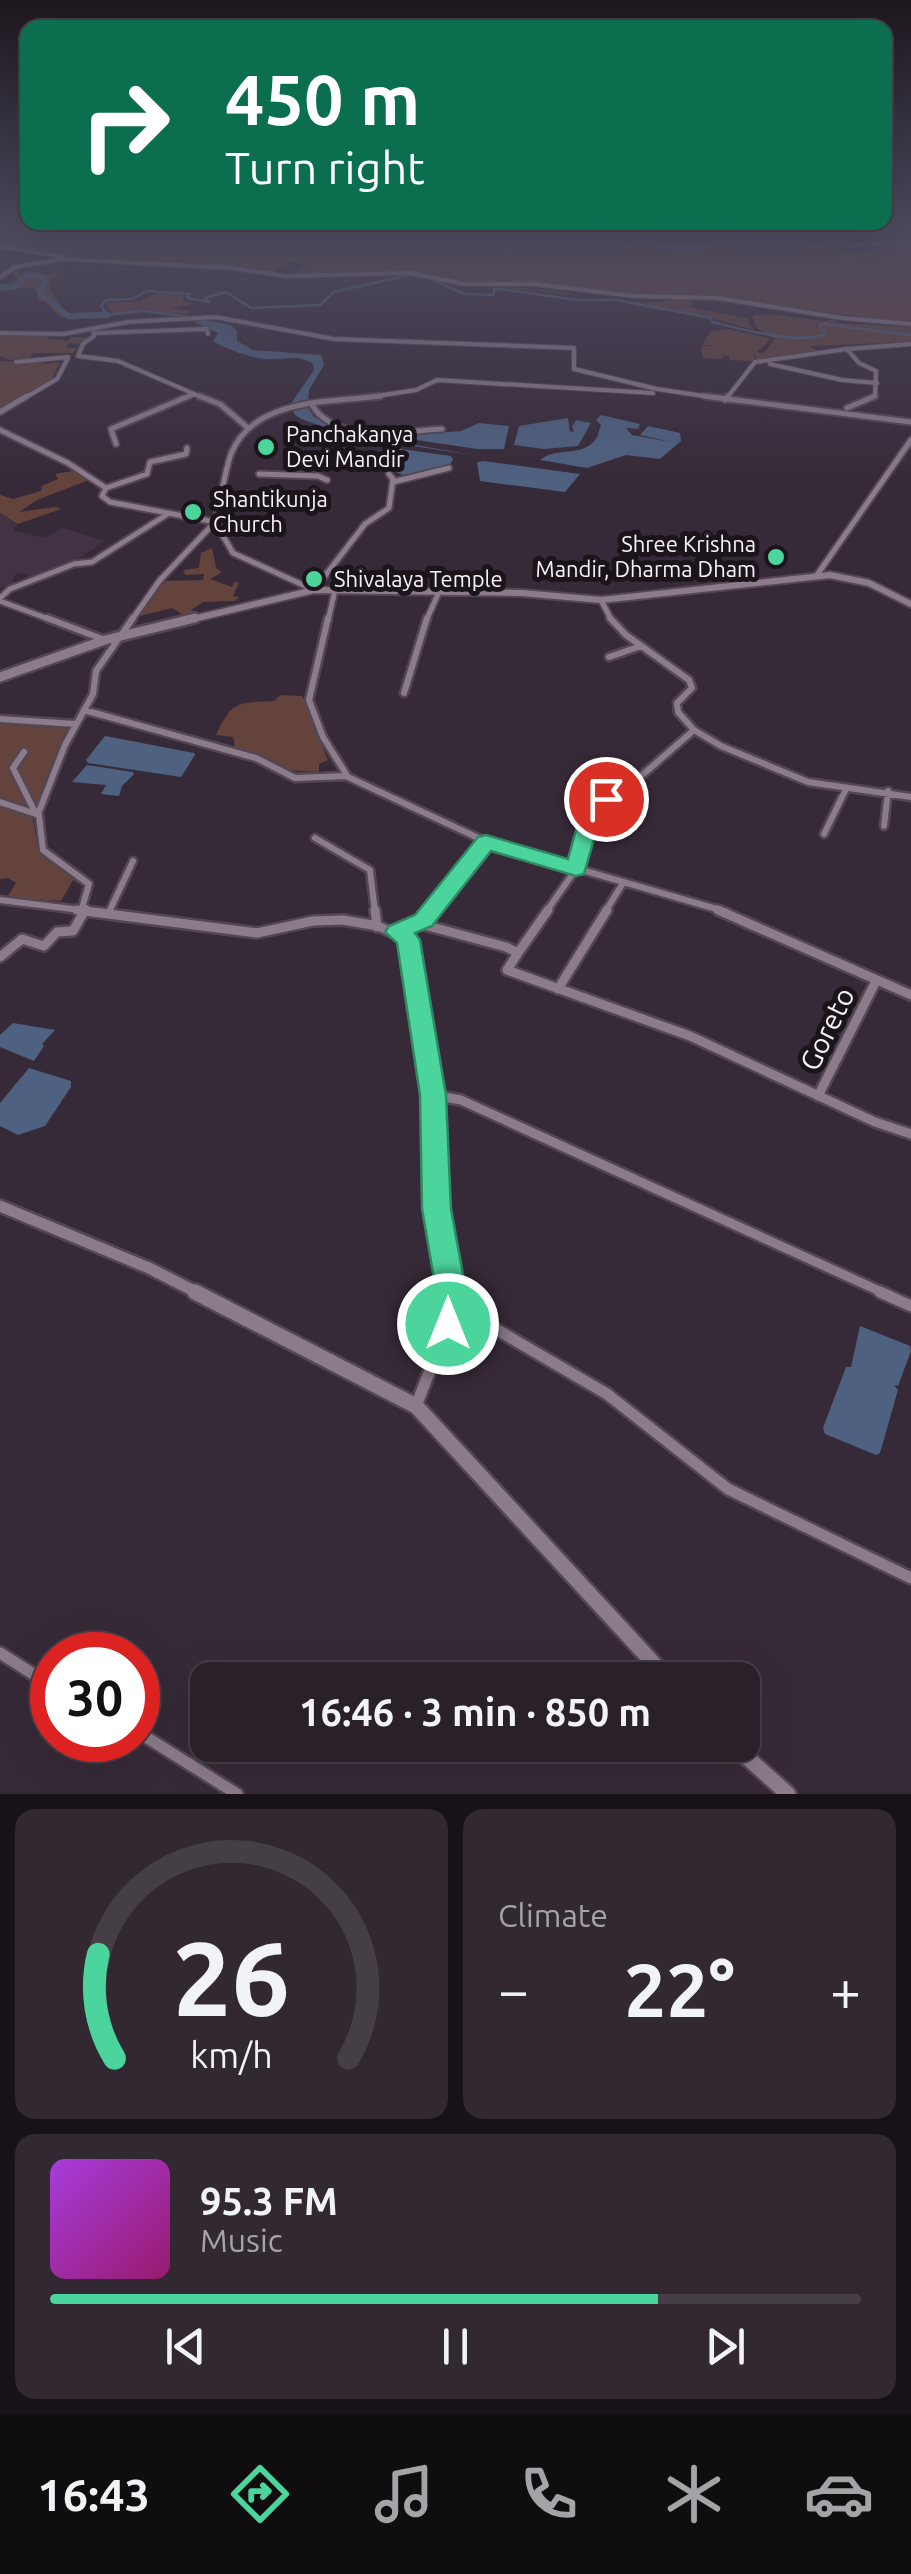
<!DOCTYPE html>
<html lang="en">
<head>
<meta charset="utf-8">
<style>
	:root { --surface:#29202a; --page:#312832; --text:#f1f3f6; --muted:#a5a3a8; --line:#453e47; --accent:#4bd49b }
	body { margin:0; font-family:Ubuntu,sans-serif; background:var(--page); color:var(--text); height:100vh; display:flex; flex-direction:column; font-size:38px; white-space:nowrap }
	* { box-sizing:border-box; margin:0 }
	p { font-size:32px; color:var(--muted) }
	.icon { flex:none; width:55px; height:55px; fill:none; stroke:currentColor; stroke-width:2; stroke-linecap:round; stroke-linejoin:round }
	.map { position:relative; height:1794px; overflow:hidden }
	.panel { display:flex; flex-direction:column; gap:15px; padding:15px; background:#171217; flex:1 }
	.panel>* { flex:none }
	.top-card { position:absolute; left:20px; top:20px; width:872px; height:210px; border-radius:20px; box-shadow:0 10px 40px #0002,0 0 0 2px var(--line); background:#0b6e4f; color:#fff; overflow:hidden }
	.speed { position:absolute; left:30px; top:1632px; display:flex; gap:20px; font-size:50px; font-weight:700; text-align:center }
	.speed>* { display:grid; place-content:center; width:130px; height:130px; border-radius:50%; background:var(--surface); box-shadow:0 10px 40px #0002,0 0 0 2px var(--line); line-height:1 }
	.speed .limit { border:15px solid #d22; background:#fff; color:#111 }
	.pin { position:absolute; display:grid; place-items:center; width:85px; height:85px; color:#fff; margin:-42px; border:5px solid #fff; border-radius:50%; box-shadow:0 2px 10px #0007 }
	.me { position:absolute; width:110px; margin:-55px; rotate:0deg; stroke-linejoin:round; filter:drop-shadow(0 0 8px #0008) }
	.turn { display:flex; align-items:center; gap:35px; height:210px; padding:0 40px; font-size:45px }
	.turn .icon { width:130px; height:130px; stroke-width:2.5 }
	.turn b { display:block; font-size:70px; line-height:85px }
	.big { font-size:75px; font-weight:700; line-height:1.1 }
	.panel .tile { flex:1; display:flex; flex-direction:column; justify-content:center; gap:15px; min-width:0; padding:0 35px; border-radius:20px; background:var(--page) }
	.panel .dial { align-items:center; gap:0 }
	.dial svg { height:260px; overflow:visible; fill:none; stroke:var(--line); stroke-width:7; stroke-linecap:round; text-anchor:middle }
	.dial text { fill:var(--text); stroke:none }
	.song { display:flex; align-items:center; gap:30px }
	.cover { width:120px; height:120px; border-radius:15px; background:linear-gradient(135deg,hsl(280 70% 55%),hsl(320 70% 35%)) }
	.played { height:10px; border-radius:5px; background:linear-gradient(90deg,var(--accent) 75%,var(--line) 75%) }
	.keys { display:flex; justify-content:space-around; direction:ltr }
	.heat { display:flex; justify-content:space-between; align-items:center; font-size:55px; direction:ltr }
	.panel .tiles { flex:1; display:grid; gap:15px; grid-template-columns:1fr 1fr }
	.tile:last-child { grid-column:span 2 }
	.trip { position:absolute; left:190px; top:1662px; width:570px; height:100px; border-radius:20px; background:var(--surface); box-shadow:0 10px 40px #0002,0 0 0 2px var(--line); font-weight:700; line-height:100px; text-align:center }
	.tab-bar { display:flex; height:160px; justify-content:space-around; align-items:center; background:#100d11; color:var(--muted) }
	.tab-bar .icon { width:70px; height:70px }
	.tab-bar .on { color:var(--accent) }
	.tab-bar b { font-size:45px; color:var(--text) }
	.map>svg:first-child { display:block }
	.built { fill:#433144 }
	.green { fill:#64433d }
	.water { fill:#4e6180 }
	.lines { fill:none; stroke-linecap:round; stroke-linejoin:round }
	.stream { stroke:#4e6180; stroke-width:2.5 }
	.river { stroke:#4e6180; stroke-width:6 }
	.street-far4-casing { stroke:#534753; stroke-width:6 }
	.street-far3-casing { stroke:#534753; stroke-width:9 }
	.street-far2-casing { stroke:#534753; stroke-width:11 }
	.street-far1-casing { stroke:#534753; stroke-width:14 }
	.street-casing { stroke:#534753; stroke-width:16 }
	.secondary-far3-casing { stroke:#534753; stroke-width:10 }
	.secondary-far2-casing { stroke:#534753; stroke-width:14 }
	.secondary-far1-casing { stroke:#534753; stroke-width:16 }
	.secondary-casing { stroke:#534753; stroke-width:20 }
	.street-far4 { stroke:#8b7b8b; stroke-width:4 }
	.street-far3 { stroke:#8b7b8b; stroke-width:5 }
	.street-far2 { stroke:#8b7b8b; stroke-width:6 }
	.street-far1 { stroke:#8b7b8b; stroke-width:9 }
	.street { stroke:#8b7b8b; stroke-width:11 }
	.secondary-far3 { stroke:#8b7b8b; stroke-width:6 }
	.secondary-far2 { stroke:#8b7b8b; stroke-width:9 }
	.secondary-far1 { stroke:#8b7b8b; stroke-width:11 }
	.secondary { stroke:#8b7b8b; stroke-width:15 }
	.route { fill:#4bd49b; stroke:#318a65; stroke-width:2.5 }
	.poi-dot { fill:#4bd49b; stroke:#1b151b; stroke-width:4 }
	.labels { text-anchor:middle; stroke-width:10; stroke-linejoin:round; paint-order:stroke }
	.far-poi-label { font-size:22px; fill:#f9f0f9; stroke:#1b151b; text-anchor:start }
	.street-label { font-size:28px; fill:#f9f0f9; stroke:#1b151b }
</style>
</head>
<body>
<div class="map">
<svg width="911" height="1794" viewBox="0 0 911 1794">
	<rect width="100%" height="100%" fill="#372a38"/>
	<path class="built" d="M0 513 18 524 13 530 45 538 62 528 105 541 72 563 27 580 29 574 17 573 12 579 17 585 0 587Z"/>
	<path class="green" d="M0 228H581C622 244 688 261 729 240L724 228H784L816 244 852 251 911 245V322C837 317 763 299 689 299L693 300 692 306 679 305 746 318 754 330 700 315 616 299 503 288C550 285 637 311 673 299L528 283 461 284 413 273 292 276 308 264 290 262 271 273 214 266 120 263 0 246Z
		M21 267 17 270 20 275 49 274 68 268 52 278 49 288 64 310 75 316 74 321 57 315 46 302 40 301 34 287 0 290V286L14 284 16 277 10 270Z
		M157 293 185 295 182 300 195 304 171 308 191 311 188 314 140 310 113 314 106 303 140 301Z
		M770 314 824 321 836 319 837 323 911 327V342L810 346 817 351 756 361 755 352 754 361 729 360 730 356H724L722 359 703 358 701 347 714 345H702L711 331 729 329 771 339 757 352 764 353 775 339 757 328 752 316Z
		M0 334 48 335 49 339 68 341 71 337 88 338 81 344 69 343 66 348H77L74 353H34L28 358 11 360 0 356Z
		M0 361H43V364L60 362 51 381 0 411Z
		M73 471 89 480 37 500 19 512 55 507 61 509 18 524 0 513V495L13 499 41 491 42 486 58 479 55 474Z
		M212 548 216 568 222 572 210 579 232 587 235 581 239 583 233 596 239 597 235 601 203 602 191 610 199 613 185 616 172 608 135 617 165 581 203 580 204 574 185 575 184 570 199 568 201 553Z
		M280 695 302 696C314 713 319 740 328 760L319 764V772L287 770 235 747 233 737 216 735C232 700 238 703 274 701Z
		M0 722 73 725 37 811 15 767 25 750 9 766 32 809 0 801Z
		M0 804 32 813 38 851 83 886 73 880 61 901 7 897 16 883 8 878 0 879Z"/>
	<path class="water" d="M201 319 231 325 237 331V341L253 350 321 355 324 365 309 390 308 401 301 407 309 409 314 417 381 439 478 456 355 437 301 419 294 414 292 402 314 370 313 364C298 354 283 360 266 359 251 358 226 349 213 341L218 333 192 321Z
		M601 415 640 424 638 429 626 428 632 435 671 442 640 435 648 426 680 433 681 441 660 459 626 455 587 468 540 460C557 446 582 458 596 439 599 435 599 429 601 425L596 420Z
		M568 418 570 432 574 431 572 427 576 420 591 423 578 446 544 449 514 445 519 426Z
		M479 423 509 426 504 449H477L390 436 461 431Z
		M387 447 451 456 453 459 449 467 403 475 372 461 377 452Z
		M477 462 483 461 580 474 565 492 480 481Z
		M105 736 194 753 195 755 181 777 88 763 86 760Z
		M87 765 133 772 134 774 122 786 119 796 101 794 106 785 72 782Z
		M13 1023 55 1030 42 1044 44 1046 34 1061 0 1047V1035Z
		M29 1068 71 1081V1087L45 1126 18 1135 0 1126V1103Z
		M860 1326 910 1346 911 1351 898 1386 894 1385 898 1390 880 1453 876 1455 825 1434 823 1428 846 1367H851Z"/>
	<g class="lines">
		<path class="stream" d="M431 279 464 294 494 295V289H500L577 300H616L711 318 712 322C741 329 797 345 825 334L820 326 823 324 911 335
			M185 316 143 311 107 315 101 306 106 300 132 299 147 291 190 294 187 298 209 302 205 298 226 292 251 308 320 305 334 292 409 275"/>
		<path class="river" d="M594 228C636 239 677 255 720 242L722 228
			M788 228 848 245 911 243
			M0 288 18 285 25 276 40 275 45 281 40 293 68 316 107 315"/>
		<defs>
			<path id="street-far4" d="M0 246 64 257
				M0 277 15 267 63 259 232 268 285 276 410 273 464 284H534L634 296 717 298 842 318 911 324
				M93 329 94 336 83 344 78 356 118 361 206 399
				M0 333 64 334 128 322 215 317 334 339 574 348V369L657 389 724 399
				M95 333 207 329 208 334
				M847 349 911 344
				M16 362 68 357
				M770 364 842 380 877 383
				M23 399 57 379 68 358
				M183 399 194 394
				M357 399 416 390 437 380 653 393
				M726 399 755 362 847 349 859 363 876 371 875 396 869 399"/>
			<path id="street-far3" d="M199 396 220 404 248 428
				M381 396C331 402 253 398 231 454 223 476 222 500 215 522L233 553 314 590 365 524 389 508 393 479 389 474
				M704 396 911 422
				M725 400 728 396
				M312 405C337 445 401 431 442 429
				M847 408 875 396
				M0 412 27 396
				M0 430 68 463 106 488 102 496 110 502 215 522 160 580 131 621
				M116 444 111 429 189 396
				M259 474 318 476 327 480
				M393 482 449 468
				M106 488 147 474 150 462 186 454 187 448
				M817 575 911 440
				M0 598 10 589 74 564 92 562 166 515
				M601 600 612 621
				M0 601 54 621
				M328 621 335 590
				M426 621 439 592"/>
			<path id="street-far2" d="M47 618 105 640
				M328 618 309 700 323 737 348 777 489 843 727 912
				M610 618 626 635 689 680 692 688 677 703 678 712 694 730 721 746 808 782 911 797
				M609 657 641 646
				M404 693 427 618
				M84 710 256 758 295 778 347 776
				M0 719 76 724
				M24 752 13 768 35 812
				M0 802 39 815 43 850 89 884 82 908
				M38 814 65 745 93 694 96 671 133 618
				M884 826 888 791
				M824 834 846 789
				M315 838 370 870 375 912
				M0 900 96 912
				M84 912 86 908
				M109 912 133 861
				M430 912 486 842
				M546 912 576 869 592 808 640 777 694 730
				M605 912 623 883"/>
			<path id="street-far1" d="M77 910 257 933 313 921 343 920 378 926 408 940 433 1095 436 1209 452 1294
				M375 910 377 927
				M718 910 911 995
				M417 923 506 947 518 953 507 970 690 1036 875 1122 911 1134
				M397 932 423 921 432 910
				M518 953 548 910
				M0 957 22 939 44 946 57 932 73 931 85 910
				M558 989 607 910
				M433 1095 461 1100 886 1294
				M818 1096 876 981"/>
			<path id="street" d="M880 1292 911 1306
				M451 1303 607 1394 728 1489 911 1578
				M416 1406 448 1324 451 1292
				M0 1653 52 1686
				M138 1732 237 1794"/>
			<path id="secondary-far3" d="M185 621 314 590 522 593 601 600 830 575 869 583 911 604"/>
			<path id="secondary-far2" d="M0 677 105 640 195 618"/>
			<path id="secondary-far1" d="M0 1206 149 1268 200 1294"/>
			<path id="secondary" d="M195 1292 416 1406 669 1680
				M733 1745 788 1794"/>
		</defs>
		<use href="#street-far4" class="street-far4-casing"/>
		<use href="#street-far3" class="street-far3-casing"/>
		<use href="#street-far2" class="street-far2-casing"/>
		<use href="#street-far1" class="street-far1-casing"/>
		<use href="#street" class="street-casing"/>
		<use href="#secondary-far3" class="secondary-far3-casing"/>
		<use href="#secondary-far2" class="secondary-far2-casing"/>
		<use href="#secondary-far1" class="secondary-far1-casing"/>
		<use href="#secondary" class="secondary-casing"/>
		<use href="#street-far4" class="street-far4"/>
		<use href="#street-far3" class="street-far3"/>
		<use href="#street-far2" class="street-far2"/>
		<use href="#street-far1" class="street-far1"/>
		<use href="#street" class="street"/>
		<use href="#secondary-far3" class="secondary-far3"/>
		<use href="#secondary-far2" class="secondary-far2"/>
		<use href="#secondary-far1" class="secondary-far1"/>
		<use href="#secondary" class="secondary"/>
	</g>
	<linearGradient id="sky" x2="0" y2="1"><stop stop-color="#1e171f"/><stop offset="0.48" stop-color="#4d4a5e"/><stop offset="1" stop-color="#4d4a5e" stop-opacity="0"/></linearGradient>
	<rect width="911" height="479" fill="url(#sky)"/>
	<path class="route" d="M606 792 616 799 602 811 584 874 576 876 491 851 432 926 415 933 420 940 446 1095 451 1209 467 1296 458 1334 448 1338 437 1334 432 1324 437 1296 422 1209 420 1095 397 943 385 932 389 926 415 915 478 837 486 835 568 859 582 808Z"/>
	<g class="poi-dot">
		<circle cx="266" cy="447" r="10"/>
		<circle cx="193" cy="512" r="10"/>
		<circle cx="776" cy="557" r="10"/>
		<circle cx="314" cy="579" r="10"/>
	</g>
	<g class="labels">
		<g class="far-poi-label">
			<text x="286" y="442">Panchakanya<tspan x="286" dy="25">Devi Mandir</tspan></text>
			<text x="213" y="507">Shantikunja<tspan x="213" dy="25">Church</tspan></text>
			<text x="756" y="552" text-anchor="end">Shree Krishna<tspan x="756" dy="25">Mandir, Dharma Dham</tspan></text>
			<text x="334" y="587">Shivalaya Temple</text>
		</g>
		<g class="street-label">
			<text transform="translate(827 1029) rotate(-64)" y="10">Goreto</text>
		</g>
	</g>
</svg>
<div class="speed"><div class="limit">30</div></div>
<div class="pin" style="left:606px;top:799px;background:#d93025"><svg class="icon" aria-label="arrive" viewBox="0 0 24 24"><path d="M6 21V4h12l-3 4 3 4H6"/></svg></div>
<svg class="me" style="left:448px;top:1324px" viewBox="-20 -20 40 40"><circle r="17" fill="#4bd49b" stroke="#fff" stroke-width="3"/><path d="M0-11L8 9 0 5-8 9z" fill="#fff"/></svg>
<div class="trip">16:46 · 3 min · 850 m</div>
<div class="top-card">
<div class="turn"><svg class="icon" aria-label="right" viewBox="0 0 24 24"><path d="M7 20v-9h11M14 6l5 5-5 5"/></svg><div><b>450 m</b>Turn right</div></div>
</div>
</div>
<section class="panel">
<div class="tiles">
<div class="tile dial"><svg viewBox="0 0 100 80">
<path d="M14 69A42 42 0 1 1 86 69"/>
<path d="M14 69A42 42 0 0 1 9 37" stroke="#4bd49b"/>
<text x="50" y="56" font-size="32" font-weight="700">26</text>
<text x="50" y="72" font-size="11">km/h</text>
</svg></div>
<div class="tile"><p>Climate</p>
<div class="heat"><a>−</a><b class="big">22°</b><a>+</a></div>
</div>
<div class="tile">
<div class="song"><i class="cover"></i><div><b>95.3 FM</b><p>Music</p></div></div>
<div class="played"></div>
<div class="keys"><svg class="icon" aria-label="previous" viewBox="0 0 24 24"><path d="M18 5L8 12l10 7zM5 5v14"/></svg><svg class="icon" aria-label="pause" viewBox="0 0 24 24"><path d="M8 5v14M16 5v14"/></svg><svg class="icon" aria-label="next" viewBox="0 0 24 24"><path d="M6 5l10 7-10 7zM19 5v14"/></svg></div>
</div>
</div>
</section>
<nav class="tab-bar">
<b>16:43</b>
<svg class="icon on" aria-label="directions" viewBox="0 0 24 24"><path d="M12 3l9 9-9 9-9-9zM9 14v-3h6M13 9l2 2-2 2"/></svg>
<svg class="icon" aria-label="music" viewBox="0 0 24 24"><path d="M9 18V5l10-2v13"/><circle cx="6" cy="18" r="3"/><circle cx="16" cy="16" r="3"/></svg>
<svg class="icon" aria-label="phone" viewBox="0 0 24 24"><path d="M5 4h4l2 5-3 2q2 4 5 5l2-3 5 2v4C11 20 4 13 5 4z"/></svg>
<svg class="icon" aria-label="climate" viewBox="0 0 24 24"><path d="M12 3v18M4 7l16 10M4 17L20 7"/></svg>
<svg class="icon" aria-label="car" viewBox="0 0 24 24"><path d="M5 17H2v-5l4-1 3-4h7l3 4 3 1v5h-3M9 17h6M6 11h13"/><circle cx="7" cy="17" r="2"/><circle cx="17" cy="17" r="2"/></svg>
</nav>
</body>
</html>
